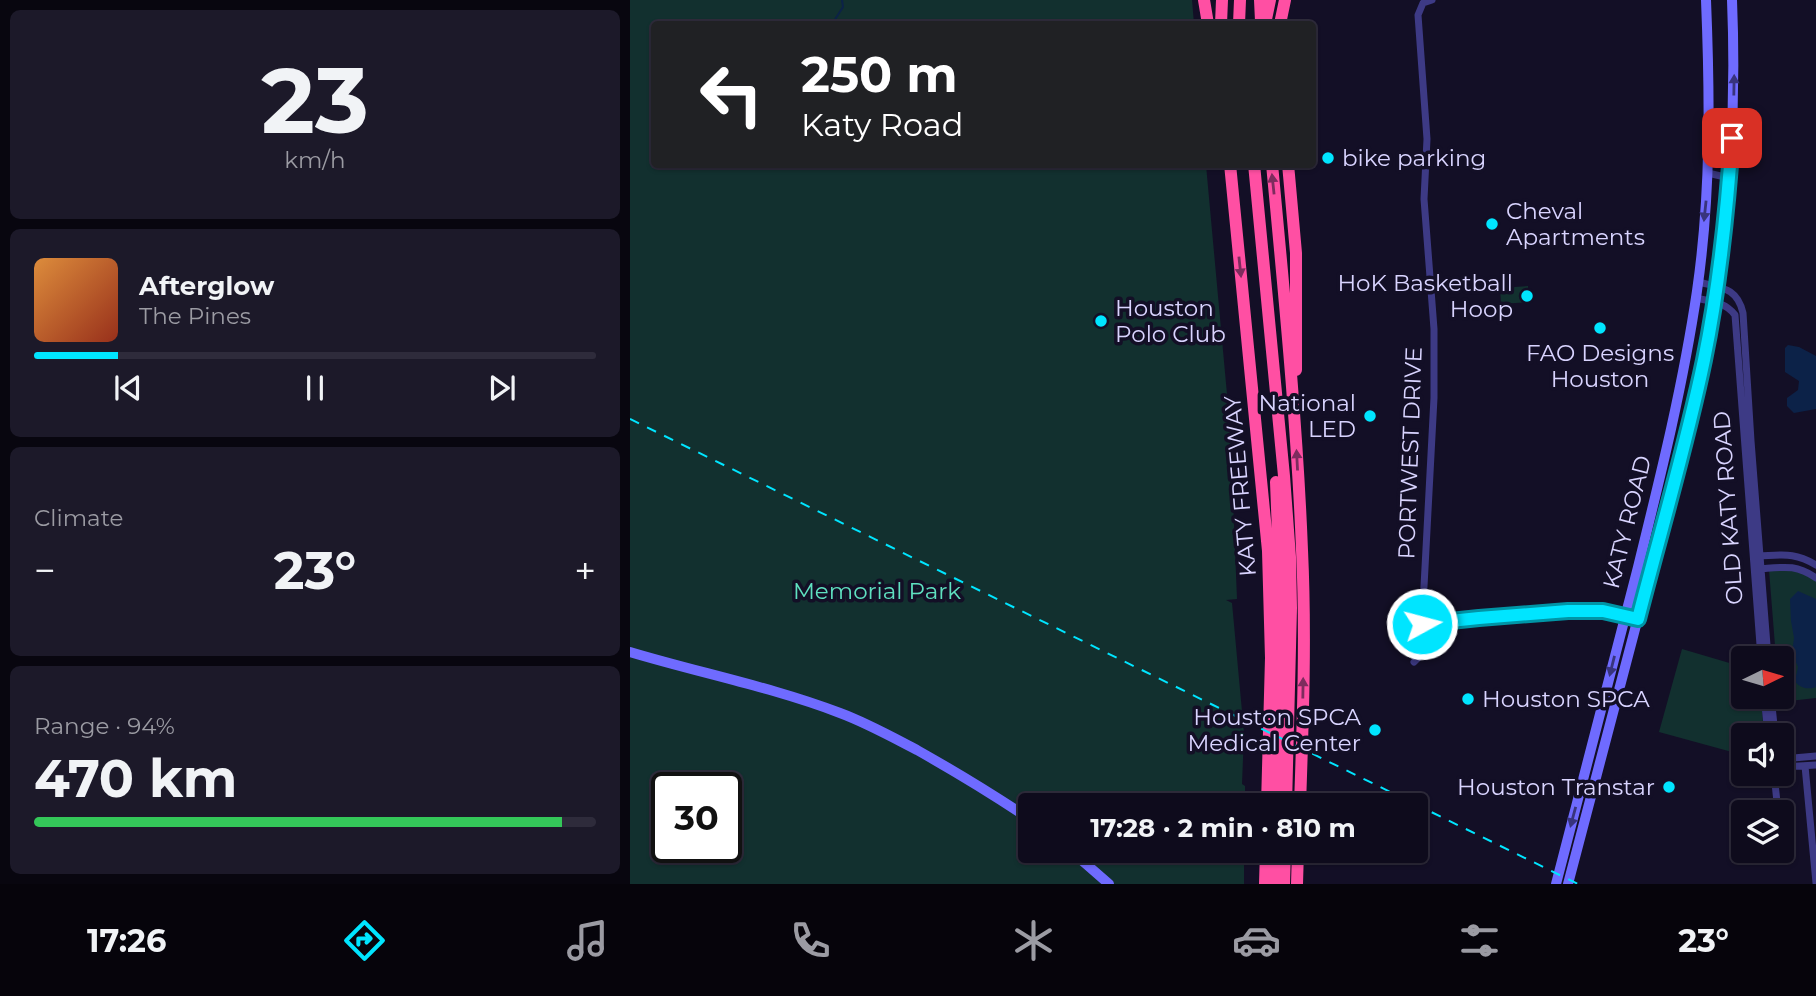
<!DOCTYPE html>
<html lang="en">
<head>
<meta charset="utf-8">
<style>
	:root { --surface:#0e0b1c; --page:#1c1929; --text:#f1f3f6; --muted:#9b9ba3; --line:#2e2b3b; --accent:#00e5ff }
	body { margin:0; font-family:Montserrat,sans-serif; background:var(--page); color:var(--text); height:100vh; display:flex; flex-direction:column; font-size:26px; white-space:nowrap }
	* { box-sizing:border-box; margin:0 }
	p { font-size:23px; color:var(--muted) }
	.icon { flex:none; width:38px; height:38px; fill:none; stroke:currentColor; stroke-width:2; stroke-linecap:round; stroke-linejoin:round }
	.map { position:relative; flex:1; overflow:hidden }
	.sheet { display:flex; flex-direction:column; gap:10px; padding:10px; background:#08060f; width:630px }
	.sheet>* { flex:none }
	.hud { position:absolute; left:21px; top:21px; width:665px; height:147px; border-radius:7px; box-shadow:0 2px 5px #0004,0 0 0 2px var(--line); background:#202124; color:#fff; overflow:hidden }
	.needle { width:46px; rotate:85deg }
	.buttons { position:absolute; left:1101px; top:646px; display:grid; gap:14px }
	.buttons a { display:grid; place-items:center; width:63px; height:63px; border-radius:7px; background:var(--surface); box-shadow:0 2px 5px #0004,0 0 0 2px var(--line); font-size:35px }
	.speed { position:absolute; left:21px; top:772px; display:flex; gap:14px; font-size:35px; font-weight:700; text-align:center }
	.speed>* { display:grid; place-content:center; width:91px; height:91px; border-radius:50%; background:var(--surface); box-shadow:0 2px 5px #0004,0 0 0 2px var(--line); line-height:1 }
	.speed .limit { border:4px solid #111; border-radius:10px; background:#fff; color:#111 }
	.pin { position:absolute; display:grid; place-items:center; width:60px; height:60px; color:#fff; margin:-30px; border-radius:14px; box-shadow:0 4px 10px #0006 }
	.me { position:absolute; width:77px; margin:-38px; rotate:83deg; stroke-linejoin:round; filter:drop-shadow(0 0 5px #0008) }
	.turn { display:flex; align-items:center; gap:24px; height:147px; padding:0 35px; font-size:32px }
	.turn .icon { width:91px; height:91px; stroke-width:2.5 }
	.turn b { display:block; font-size:49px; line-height:60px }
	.big { font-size:52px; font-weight:700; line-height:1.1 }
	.sheet .widget { flex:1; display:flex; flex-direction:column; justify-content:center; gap:10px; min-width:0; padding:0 24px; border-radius:10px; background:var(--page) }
	.sheet .dial { align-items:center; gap:0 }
	.dial b { font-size:91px; line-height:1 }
	.song { display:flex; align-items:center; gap:21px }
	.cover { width:84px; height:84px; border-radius:10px; background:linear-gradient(135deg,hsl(30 70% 55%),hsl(10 70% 35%)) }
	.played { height:7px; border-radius:4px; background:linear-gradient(90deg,var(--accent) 15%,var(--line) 15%) }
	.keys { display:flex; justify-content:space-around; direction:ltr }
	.heat { display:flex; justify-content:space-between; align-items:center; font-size:38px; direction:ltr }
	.charge { height:10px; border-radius:5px; background:linear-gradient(90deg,#34c759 94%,var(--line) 0) }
	.trip { position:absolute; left:388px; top:793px; width:410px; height:70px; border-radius:7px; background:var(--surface); box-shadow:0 2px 5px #0004,0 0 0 2px var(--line); font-weight:700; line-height:70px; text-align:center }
	.menu { display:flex; height:112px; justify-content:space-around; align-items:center; background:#06040b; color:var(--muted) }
	.menu .icon { width:49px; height:49px }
	.menu .on { color:var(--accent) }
	.menu b { font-size:32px; color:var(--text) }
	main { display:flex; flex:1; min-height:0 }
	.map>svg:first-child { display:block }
	.green { fill:#12302f; fill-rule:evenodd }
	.water { fill:#0c2248 }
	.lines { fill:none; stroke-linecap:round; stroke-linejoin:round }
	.stream { stroke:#0c2248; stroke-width:2 }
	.street { stroke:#3d3a85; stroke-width:7 }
	.secondary { stroke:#6f6bff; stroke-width:10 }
	.highway { stroke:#ff4fa3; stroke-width:12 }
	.rail { stroke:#00e5ff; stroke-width:2; stroke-dasharray:10 9; stroke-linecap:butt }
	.oneway { fill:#38347d }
	.oneway2 { fill:#7d2c5e }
	.route-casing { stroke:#0095a6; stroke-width:18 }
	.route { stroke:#00e5ff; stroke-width:12 }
	.poi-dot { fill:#00e5ff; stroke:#130f26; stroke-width:2.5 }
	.labels { text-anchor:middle; stroke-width:7; stroke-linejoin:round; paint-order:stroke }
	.poi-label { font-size:23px; fill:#d9d4ff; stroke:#130f26; text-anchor:start }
	.street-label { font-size:23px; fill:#d9d4ff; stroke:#130f26 }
	.park-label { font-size:23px; fill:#5fe0c0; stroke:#130f26 }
</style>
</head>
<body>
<main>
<section class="sheet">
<div class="widget dial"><b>23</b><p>km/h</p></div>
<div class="widget">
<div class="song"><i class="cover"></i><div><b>Afterglow</b><p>The Pines</p></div></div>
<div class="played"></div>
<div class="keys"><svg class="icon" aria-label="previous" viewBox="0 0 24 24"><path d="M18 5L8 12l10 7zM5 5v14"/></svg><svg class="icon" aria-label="pause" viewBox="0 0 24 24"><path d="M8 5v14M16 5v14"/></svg><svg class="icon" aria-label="next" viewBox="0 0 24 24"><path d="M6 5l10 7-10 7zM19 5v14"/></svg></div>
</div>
<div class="widget"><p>Climate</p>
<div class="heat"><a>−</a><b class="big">23°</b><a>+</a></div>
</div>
<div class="widget"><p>Range · 94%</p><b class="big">470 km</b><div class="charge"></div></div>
</section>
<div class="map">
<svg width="1186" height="884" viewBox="0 0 1186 884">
	<rect width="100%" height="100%" fill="#130f26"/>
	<path class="green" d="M0 0H562L564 24H24V164L576 165 600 427 607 599 596 600 602 603 614 733 612 784 615 786V805H401V850L614 851V884H0ZM37 788H96V847H37Z
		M898 286 899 302 871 304 870 288Z
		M1139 570H1166L1186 581V698L1150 702 1149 697 1152 696V658H1146Z
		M1052 649 1113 667V696L1131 697 1134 735H1113V755L1029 732Z"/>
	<path class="water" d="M1158 345 1169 347 1186 356V409L1164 413 1157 406V398L1168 390 1169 381 1155 372V348Z
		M1168 591 1186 599V687C1179 690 1169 688 1165 681L1168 667 1162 653 1164 638 1161 621 1160 599Z"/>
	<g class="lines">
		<path class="stream" d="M202 24 213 7 212 0"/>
		<path class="street" d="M1078 173 1099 178
			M1068 282C1091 288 1107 287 1113 313L1121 441 1138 658
			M1065 298C1081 301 1095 302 1105 315L1131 658
			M1127 559 1129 556C1153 555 1165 552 1186 565
			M1127 567 1130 569C1154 567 1166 564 1186 578
			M792 624C862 616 939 602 1008 619
			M784 662 788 658 792 624 804 398V329L794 199 797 139 788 15 793 3 802 0
			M1134 696 1138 735
			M1141 696 1145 735
			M1152 759 1186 756
			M1175 766 1186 883
			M1152 767 1186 765
			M1144 774 1147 802"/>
		<path class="secondary" d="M0 652C70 673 142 687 210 713 237 723 262 737 287 750 326 772 364 795 401 820
			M440 850 479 884
			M926 884C953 780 980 675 1007 571 1030 478 1053 386 1067 291 1081 194 1080 98 1076 0
			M938 884 1060 420C1070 379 1079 337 1086 294 1101 197 1106 98 1102 0"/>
		<path class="highway" d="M574 0 578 24
			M630 0 631 21
			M591 24 592 0
			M609 24 610 0
			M635 24 640 0
			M650 24 655 0
			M600 164 638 551 641 658 637 805
			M624 164 654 476 660 557 661 608 656 805
			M642 164C654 293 667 422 672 550 676 635 673 720 670 805
			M658 164 666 253V370
			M646 482 651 611 647 805
			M635 884 636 850
			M645 884 646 850
			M654 884 655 850
			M667 884 668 850"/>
		<path class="rail" d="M0 419 948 884"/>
	</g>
	<defs><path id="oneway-solid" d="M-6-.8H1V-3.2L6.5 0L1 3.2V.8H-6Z" transform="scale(1.75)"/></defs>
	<g class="oneway">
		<use href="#oneway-solid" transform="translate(1104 85) rotate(-89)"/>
		<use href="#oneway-solid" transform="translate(1075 211) rotate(96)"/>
		<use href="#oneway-solid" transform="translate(982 666) rotate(104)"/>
		<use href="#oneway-solid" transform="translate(943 817) rotate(105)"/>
	</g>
	<g class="oneway2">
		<use href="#oneway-solid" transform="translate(643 184) rotate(-96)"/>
		<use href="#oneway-solid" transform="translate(610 267) rotate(84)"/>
		<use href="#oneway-solid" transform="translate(667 460) rotate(-93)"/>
		<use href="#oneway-solid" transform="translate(673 688) rotate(-89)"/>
	</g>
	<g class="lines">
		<defs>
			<path id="route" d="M792 624 849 618 938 611H973L1008 619C1030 533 1056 447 1074 360 1089 287 1097 212 1102 138"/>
		</defs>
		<use href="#route" class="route-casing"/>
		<use href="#route" class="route"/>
	</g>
	<g class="poi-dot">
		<circle cx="698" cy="158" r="7"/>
		<circle cx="862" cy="224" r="7"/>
		<circle cx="897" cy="296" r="7"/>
		<circle cx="471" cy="321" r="7"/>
		<circle cx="970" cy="328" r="7"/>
		<circle cx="740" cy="416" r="7"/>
		<circle cx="838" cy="699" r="7"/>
		<circle cx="745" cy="730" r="7"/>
		<circle cx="1039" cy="787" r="7"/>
	</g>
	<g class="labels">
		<g class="poi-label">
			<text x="712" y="166">bike parking</text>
			<text x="876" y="219">Cheval<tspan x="876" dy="26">Apartments</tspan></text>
			<text x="883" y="291" text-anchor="end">HoK Basketball<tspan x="883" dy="26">Hoop</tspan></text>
			<text x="485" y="316">Houston<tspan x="485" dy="26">Polo Club</tspan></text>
			<text x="970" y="361" text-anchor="middle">FAO Designs<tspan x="970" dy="26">Houston</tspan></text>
			<text x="726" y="411" text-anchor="end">National<tspan x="726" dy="26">LED</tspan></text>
			<text x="852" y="707">Houston SPCA</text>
			<text x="731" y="725" text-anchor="end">Houston SPCA<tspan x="731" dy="26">Medical Center</tspan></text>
			<text x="1025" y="795" text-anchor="end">Houston Transtar</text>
		</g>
		<g class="street-label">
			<text transform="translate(780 453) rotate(-88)" y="8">PORTWEST DRIVE</text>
			<text transform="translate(610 486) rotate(-95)" y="8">KATY FREEWAY</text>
			<text transform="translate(1098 508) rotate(-94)" y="8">OLD KATY ROAD</text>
			<text transform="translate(997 522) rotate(-76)" y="8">KATY ROAD</text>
		</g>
		<g class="park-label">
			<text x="247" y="599">Memorial Park</text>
		</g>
	</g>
</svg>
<div class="buttons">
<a><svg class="needle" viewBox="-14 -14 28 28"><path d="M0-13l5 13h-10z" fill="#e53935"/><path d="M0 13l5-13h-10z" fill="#9b9ba3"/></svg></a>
<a><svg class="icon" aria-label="sound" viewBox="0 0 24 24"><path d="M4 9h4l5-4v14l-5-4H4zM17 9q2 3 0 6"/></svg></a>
<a><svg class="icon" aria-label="layers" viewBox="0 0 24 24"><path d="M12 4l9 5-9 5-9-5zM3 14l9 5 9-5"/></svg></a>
</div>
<div class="speed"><div class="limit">30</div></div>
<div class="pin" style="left:1102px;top:138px;background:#d93025"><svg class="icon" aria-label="arrive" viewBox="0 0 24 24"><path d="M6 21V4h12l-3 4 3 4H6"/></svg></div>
<svg class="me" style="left:792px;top:624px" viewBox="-20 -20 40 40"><circle r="17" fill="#00e5ff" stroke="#fff" stroke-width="3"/><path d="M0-11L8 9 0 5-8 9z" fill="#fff"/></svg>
<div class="trip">17:28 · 2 min · 810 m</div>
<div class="hud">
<div class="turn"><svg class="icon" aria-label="left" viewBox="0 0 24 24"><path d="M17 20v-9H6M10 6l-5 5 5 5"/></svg><div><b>250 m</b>Katy Road</div></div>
</div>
</div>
</main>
<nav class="menu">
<b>17:26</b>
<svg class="icon on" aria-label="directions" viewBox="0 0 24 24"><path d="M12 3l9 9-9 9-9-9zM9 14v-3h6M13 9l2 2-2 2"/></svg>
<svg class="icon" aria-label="music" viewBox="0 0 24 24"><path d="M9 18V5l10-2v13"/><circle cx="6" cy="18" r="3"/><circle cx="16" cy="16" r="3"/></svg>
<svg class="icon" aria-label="phone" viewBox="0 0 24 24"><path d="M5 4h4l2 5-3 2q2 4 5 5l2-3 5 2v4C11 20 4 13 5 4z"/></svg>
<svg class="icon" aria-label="climate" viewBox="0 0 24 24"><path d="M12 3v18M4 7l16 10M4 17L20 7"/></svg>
<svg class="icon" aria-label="car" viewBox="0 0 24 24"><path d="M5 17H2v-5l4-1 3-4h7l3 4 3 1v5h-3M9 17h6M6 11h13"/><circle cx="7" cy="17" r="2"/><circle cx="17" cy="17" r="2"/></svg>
<svg class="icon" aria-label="filters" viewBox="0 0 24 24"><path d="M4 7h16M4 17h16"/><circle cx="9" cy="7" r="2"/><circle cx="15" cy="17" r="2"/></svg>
<b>23°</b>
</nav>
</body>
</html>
